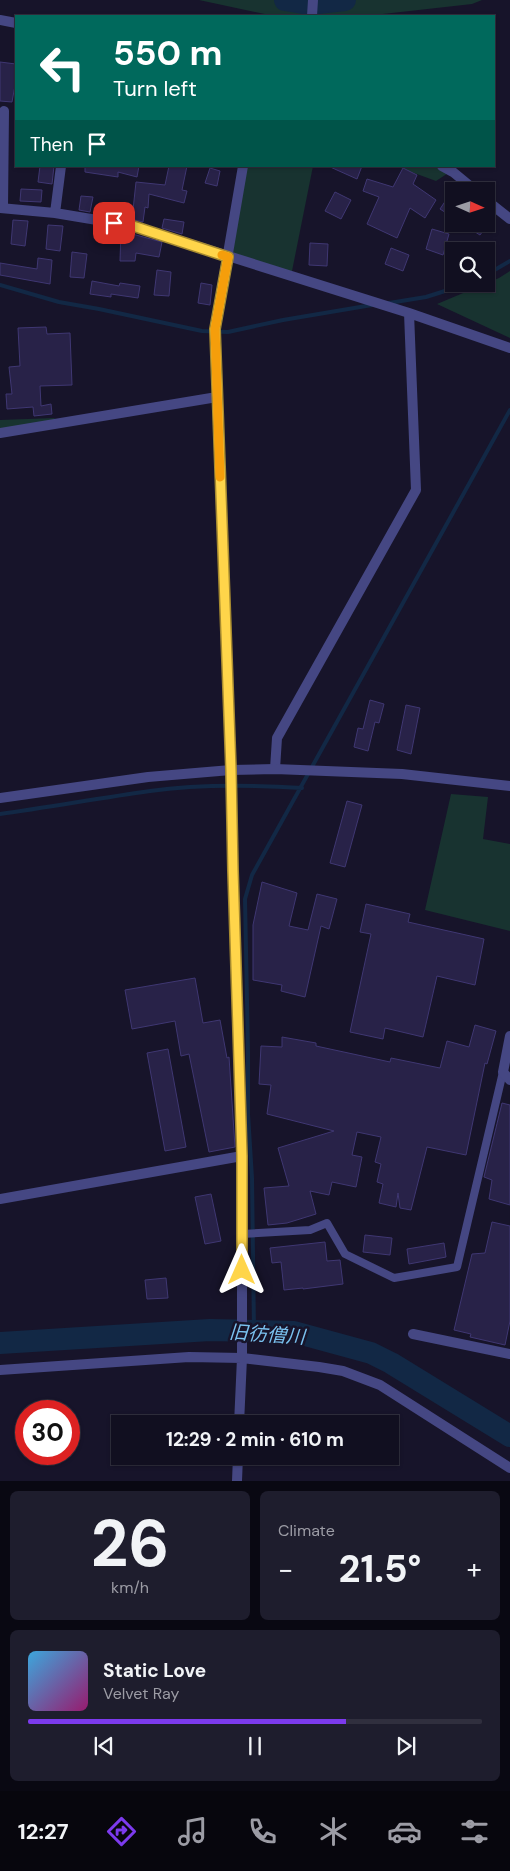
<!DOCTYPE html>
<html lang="en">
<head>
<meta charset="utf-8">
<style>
	:root { --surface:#110f20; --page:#1e1d2d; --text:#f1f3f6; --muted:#9c9ca5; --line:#302f3e; --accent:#7c3aed }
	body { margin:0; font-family:"DM Sans","Noto Sans JP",sans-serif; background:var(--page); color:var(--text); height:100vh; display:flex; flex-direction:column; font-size:19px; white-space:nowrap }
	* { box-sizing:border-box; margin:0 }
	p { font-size:16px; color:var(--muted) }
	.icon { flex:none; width:28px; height:28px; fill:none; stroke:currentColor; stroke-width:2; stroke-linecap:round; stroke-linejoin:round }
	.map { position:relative; height:1481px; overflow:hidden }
	.drawer { display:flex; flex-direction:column; gap:10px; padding:10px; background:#090812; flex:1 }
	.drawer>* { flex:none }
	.top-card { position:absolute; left:15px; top:15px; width:480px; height:152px; border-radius:0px; box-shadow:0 1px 4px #0004,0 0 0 1px var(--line); background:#00695c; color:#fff; overflow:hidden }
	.needle { width:32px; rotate:93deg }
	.tools { position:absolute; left:445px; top:182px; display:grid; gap:10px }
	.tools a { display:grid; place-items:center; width:50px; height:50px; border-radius:0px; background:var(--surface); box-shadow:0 1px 4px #0004,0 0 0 1px var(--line); font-size:25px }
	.speed { position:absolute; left:15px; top:1400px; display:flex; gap:10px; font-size:25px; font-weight:700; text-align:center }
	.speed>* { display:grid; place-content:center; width:65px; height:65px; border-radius:50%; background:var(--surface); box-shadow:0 1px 4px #0004,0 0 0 1px var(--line); line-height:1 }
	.speed .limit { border:8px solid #d22; background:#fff; color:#111 }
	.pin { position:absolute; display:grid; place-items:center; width:42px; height:42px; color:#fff; margin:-21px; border-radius:10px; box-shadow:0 2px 8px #0006 }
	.me { position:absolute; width:55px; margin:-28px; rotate:0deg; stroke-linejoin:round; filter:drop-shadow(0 0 4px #0008) }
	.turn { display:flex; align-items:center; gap:18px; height:105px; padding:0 15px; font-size:22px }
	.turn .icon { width:65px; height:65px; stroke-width:2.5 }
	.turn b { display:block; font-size:35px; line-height:42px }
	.then { display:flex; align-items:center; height:48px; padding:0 15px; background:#0003; gap:10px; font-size:19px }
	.big { font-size:38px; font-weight:700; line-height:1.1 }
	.drawer .card { flex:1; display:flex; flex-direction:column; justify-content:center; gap:8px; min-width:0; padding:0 18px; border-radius:8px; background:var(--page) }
	.drawer .dial { align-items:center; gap:0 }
	.dial b { font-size:65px; line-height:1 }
	.song { display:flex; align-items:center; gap:15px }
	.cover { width:60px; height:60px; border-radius:8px; background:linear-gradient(135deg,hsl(200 70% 55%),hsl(320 70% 35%)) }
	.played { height:5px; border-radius:2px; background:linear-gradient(90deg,var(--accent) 70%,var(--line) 70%) }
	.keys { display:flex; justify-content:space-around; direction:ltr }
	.heat { display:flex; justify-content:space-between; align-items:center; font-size:28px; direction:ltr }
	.drawer .tiles { flex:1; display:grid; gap:10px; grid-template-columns:1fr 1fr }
	.card:last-child { grid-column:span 2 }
	.trip { position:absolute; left:111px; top:1415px; width:288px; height:50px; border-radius:0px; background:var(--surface); box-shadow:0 1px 4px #0004,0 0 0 1px var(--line); font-weight:700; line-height:50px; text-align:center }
	.dock { display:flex; height:80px; justify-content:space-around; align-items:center; background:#07060d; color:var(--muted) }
	.dock .icon { width:35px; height:35px }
	.dock .selected { color:var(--accent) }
	.dock b { font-size:22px; color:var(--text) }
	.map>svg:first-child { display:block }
	.green { fill:#183330 }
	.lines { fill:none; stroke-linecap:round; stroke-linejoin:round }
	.stream { stroke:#122845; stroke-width:4 }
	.river { stroke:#122845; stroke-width:22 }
	.building { fill:#282248; stroke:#3f3772 }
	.service { stroke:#454783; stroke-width:8 }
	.minor { stroke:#454783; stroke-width:10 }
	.tertiary { stroke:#454783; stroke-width:10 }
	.route-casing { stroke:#a68a30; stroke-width:12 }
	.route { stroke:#ffd54a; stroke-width:9 }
	.slow { stroke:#f59e0b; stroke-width:9 }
	.labels { text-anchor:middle; stroke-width:5; stroke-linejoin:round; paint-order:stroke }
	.water-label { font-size:19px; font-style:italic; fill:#7ac1ef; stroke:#17142a }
</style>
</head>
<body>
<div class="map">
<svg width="510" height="1481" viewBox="0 0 510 1481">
	<rect width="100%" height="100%" fill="#17142a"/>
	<path class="green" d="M199 0H482L472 4 365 16H274Z
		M245 166H313L291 276 232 258Z
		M395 166H459L436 181Z
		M510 271V338L437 304 499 278Z
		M55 418 50 424 0 433V420Z
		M451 794 488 797 483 839 510 844V931L425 910Z"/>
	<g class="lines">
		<path class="stream" d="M486 275 510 261
			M0 285 59 302 99 309 202 331 228 332 283 320 372 305
			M389 303 426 297 467 284
			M0 814C50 807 100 798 150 791 200 784 252 785 302 788
			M254 1331 252 1178 248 1114V1051L245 899 252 875 510 410"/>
		<path class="river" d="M285 0 309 4 345 0
			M0 1343 210 1330 294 1332 371 1353 391 1363 510 1436"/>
	</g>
	<path class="building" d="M0 62 16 64V80L12 102 0 101Z
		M40 166H54L52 184 38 182Z
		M85 166H139L137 177 118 172V177L85 172Z
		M169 166H187L182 190 187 191 184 203 149 194 148 208 145 207 143 222 123 217 124 208 133 210 136 182 165 185Z
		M328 166H362L357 179Z
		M210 168 220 171 217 186 205 183Z
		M403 168 417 175 413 184 436 200 425 218 410 208 397 238 367 224 379 197 363 191 367 179 393 187Z
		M454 188V218L440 209Z
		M21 189 42 190 41 202 20 201Z
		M335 192 351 200 341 219 325 211Z
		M81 196 93 197 90 212 79 210Z
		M164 219 184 222 182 234 162 228Z
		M13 220 28 221 25 246 11 244Z
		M462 224H488L480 235Z
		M48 225 63 226 60 251 46 249Z
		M432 229 449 234 443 255 426 249Z
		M121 231 162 242 159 257 136 253 135 261H120Z
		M310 243 328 244 327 266 309 265Z
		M391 248 409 255 403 271 385 264Z
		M72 252 87 254 84 278 70 277Z
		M38 258 52 260 50 284 0 275V263L37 269Z
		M157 270 171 272 169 296 154 295Z
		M92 281 119 286 120 283 140 286 138 298 111 294V297L90 294Z
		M201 283 212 285 210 305 198 303Z
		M46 327 47 334 70 333 72 385 40 386 41 406 51 404 52 414 34 416 33 407 7 409 6 394H12L9 367 20 366 18 328Z
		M370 700 384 704 379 723 375 722 368 751 354 747 358 728 363 729Z
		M406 705 420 708 411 754 397 750Z
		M347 801 362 805 345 867 330 863Z
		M262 882 297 893 289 926 308 930 317 894 337 899 329 929 321 926 305 997 281 991 282 985 253 980V925Z
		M366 904 410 914 408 922 484 939 475 985 437 976 423 1037 385 1028 383 1039 350 1032 371 934 360 932Z
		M195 978 203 1023 220 1020 227 1058 229 1057 235 1147 209 1152 189 1054 181 1056 175 1021 132 1029 125 990Z
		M475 1025 496 1031 487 1064 485 1063 466 1155 427 1147 411 1210 400 1208 398 1193 396 1207 379 1203 383 1184 377 1182 381 1164 375 1162 381 1137 357 1132 352 1155 362 1157 356 1187 332 1182 329 1195 310 1191 316 1214 287 1223 268 1225 264 1188 289 1186 278 1148 334 1131 267 1114 271 1085 259 1084 261 1046 282 1047V1037L316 1043V1046L390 1062 391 1058 440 1068 447 1041 469 1047Z
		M168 1049 186 1147 165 1151 147 1053Z
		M502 1103 510 1105V1205L489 1199 492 1180 484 1177Z
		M211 1194 221 1241 205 1244 195 1197Z
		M492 1222 510 1226V1321L505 1345 470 1337 471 1334 454 1330 472 1254 485 1253Z
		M365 1235 392 1238 390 1255 363 1252Z
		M325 1242 327 1261 340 1260 343 1284 303 1289V1288L284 1290 281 1262 272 1263 270 1248Z
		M444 1243 446 1257 409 1264 407 1249Z
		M166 1278 168 1298 147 1299 145 1280Z"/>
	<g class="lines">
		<path class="service" d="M242 1234 310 1230 327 1223 345 1254 394 1278 457 1267 503 1072"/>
		<path class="minor" d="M312 16 313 0
			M0 20 16 23
			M442 166 453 172 476 191
			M486 200 510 219
			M0 208 55 213 133 226 409 313 510 348
			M3 208 4 111
			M55 213 61 166
			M0 433 217 397
			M275 769 277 738 416 490 409 313
			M503 1072 510 1036
			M503 1072 510 1080
			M0 1199 242 1156
			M413 1334 510 1354
			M0 1370 189 1357 242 1358 319 1367 343 1371 380 1385 510 1468
			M239 1424 242 1358V1156L233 871 231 770 215 329 243 166
			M237 1481 238 1456"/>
		<path class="tertiary" d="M0 798 148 777 231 770 275 769 402 774 510 786"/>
	</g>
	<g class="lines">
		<defs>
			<path id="route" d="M114 223 133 226 228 257 215 329 231 770 233 871 242 1156V1270"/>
		</defs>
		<use href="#route" class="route-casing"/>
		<use href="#route" class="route"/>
		<path class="slow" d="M220 477 215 329 228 257 222 255"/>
	</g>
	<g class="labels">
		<g class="water-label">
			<text transform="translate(267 1334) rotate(4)" y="7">旧彷僧川</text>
		</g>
	</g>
</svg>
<div class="tools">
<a><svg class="needle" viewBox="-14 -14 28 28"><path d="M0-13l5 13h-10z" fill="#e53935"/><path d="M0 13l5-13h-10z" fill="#9c9ca5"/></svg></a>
<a><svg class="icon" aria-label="search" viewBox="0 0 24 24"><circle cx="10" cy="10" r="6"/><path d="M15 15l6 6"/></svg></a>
</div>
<div class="speed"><div class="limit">30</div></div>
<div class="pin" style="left:114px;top:223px;background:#d93025"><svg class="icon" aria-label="arrive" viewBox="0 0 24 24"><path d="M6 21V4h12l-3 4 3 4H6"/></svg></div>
<svg class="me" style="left:242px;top:1270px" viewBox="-20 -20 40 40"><path d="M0-17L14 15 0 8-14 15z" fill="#ffd54a" stroke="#fff" stroke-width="4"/></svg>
<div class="trip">12:29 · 2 min · 610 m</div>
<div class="top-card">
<div class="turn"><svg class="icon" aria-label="left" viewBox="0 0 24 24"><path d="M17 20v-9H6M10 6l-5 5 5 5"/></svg><div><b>550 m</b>Turn left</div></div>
<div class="then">Then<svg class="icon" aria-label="arrive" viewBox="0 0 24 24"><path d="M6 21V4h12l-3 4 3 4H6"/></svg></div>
</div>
</div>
<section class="drawer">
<div class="tiles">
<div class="card dial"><b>26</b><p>km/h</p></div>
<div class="card"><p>Climate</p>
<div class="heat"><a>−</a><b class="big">21.5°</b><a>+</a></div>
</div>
<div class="card">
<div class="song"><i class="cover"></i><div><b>Static Love</b><p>Velvet Ray</p></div></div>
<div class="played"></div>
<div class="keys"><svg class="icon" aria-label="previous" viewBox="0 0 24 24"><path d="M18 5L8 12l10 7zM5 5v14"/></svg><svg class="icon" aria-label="pause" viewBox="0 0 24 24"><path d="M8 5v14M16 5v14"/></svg><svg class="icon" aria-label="next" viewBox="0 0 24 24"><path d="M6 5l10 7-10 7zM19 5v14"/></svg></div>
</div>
</div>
</section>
<nav class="dock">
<b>12:27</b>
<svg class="icon selected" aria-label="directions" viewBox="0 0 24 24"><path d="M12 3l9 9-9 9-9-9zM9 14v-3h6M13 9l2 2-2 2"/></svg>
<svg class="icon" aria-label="music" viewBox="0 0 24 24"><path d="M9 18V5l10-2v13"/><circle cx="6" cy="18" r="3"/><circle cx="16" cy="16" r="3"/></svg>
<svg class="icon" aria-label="phone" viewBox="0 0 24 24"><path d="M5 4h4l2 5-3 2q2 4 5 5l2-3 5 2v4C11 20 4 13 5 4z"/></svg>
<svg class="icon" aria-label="climate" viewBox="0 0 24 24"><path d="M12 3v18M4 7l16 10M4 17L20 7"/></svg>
<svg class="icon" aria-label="car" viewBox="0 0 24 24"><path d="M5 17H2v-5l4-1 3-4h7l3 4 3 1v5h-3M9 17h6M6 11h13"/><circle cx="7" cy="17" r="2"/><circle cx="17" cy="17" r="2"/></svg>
<svg class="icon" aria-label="filters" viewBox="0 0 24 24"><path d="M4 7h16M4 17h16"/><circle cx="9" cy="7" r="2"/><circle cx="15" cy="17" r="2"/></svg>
</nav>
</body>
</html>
